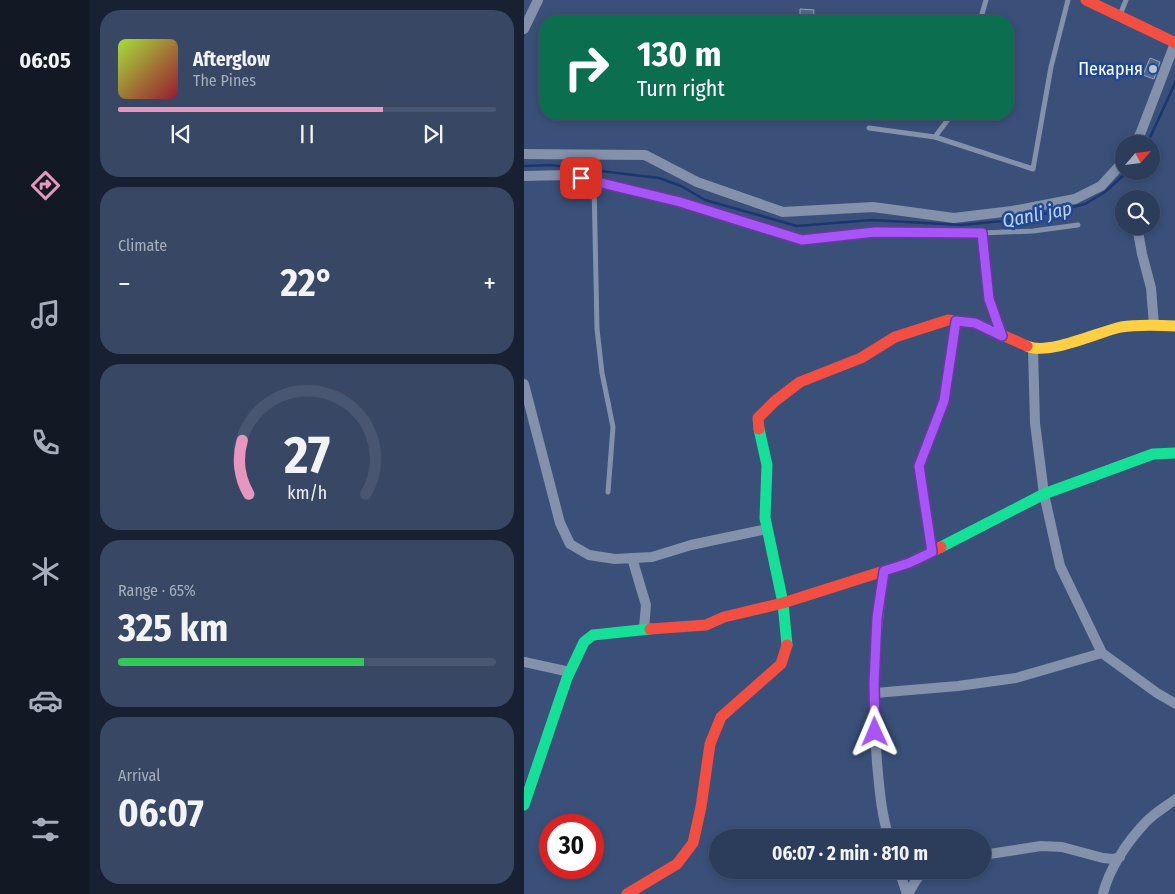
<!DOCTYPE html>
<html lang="en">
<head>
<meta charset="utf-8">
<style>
	:root { --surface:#2c3c5b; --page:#384764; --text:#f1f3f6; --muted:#a6adbb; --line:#485671; --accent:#e797bd }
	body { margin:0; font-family:"Fira Sans Condensed",sans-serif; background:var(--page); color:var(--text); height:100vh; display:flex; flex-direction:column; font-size:19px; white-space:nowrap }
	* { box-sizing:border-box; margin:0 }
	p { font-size:16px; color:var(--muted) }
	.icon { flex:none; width:28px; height:28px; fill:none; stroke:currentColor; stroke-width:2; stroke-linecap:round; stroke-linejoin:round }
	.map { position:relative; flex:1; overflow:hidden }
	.drawer { display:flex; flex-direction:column; gap:10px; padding:10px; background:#182132; width:434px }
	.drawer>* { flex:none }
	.hud { position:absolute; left:15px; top:15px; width:475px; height:105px; border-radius:20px; box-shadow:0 2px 8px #0003,0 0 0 1px var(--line); background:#0b6e4f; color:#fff; overflow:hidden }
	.needle { width:32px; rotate:62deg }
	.controls { position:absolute; left:591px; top:135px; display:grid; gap:10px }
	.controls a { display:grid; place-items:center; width:45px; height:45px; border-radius:50%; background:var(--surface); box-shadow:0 2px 8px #0003,0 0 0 1px var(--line); font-size:25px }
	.speed { position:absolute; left:15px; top:814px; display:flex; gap:10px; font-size:25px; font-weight:700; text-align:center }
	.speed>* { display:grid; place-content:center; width:65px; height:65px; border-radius:50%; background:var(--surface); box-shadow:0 2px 8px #0003,0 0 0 1px var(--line); line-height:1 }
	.speed .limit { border:8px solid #d22; background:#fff; color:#111 }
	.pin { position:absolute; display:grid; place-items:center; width:42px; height:42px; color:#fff; margin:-21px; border-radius:10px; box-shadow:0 2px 8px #0006 }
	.me { position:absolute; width:55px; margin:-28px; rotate:359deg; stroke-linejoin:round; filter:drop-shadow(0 0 4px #0008) }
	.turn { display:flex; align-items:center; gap:18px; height:105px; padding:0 15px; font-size:22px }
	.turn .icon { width:65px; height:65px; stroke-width:2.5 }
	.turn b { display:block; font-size:35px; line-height:42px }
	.big { font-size:38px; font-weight:700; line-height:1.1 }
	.drawer .card { flex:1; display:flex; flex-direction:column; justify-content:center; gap:8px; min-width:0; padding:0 18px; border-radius:20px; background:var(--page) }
	.drawer .dial { align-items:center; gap:0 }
	.dial svg { height:130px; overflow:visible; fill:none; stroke:var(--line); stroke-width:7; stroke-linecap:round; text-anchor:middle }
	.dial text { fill:var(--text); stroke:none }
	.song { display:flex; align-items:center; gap:15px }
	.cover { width:60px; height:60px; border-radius:8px; background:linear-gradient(135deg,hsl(80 70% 55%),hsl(350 70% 35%)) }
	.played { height:5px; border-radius:2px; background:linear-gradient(90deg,var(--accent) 70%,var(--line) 70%) }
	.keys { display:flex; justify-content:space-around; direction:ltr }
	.heat { display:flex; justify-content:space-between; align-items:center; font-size:28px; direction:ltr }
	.charge { height:8px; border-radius:4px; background:linear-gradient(90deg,#34c759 65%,var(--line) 0) }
	.trip { position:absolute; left:185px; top:829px; width:282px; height:50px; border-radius:25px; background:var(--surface); box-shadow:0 2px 8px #0003,0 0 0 1px var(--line); font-weight:700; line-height:50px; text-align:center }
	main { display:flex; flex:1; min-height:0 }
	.dock { display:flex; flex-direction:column; width:90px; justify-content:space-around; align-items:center; background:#121824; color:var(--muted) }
	.dock .icon { width:35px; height:35px }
	.dock .active { color:var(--accent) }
	.dock b { font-size:22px; color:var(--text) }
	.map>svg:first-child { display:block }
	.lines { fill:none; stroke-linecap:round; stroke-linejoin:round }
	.stream { stroke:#1a3773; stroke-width:2.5 }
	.building { fill:#556686; stroke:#97a3ba }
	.lane { stroke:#8391ab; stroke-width:5 }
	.street { stroke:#8391ab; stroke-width:10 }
	.fast { stroke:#16e098; stroke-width:11 }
	.slow { stroke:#ffcf43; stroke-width:11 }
	.jam { stroke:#f24e42; stroke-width:11 }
	.route-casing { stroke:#6d37a1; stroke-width:12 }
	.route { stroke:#a855f7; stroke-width:9 }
	.poi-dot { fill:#bac2d0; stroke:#204893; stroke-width:2 }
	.labels { text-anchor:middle; stroke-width:5; stroke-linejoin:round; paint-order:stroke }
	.poi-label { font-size:18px; fill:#fff; stroke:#204893; text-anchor:end }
	.water-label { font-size:19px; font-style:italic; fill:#bfd2f4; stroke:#204893 }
</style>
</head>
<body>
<main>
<nav class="dock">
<b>06:05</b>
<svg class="icon active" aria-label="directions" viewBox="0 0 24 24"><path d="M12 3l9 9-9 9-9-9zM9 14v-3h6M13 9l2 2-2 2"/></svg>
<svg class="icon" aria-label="music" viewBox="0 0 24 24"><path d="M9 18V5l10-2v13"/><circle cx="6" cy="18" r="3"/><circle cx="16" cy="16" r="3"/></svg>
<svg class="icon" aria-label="phone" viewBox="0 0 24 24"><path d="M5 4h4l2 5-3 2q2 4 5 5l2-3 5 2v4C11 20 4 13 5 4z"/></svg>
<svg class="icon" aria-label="climate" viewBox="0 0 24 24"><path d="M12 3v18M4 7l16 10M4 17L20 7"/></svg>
<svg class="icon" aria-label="car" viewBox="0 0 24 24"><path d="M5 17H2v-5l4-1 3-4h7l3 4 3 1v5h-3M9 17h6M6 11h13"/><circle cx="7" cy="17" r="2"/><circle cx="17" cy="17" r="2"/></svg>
<svg class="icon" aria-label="filters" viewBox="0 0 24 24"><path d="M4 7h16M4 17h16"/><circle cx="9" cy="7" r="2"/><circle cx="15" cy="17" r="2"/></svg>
</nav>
<section class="drawer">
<div class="card">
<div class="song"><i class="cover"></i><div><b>Afterglow</b><p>The Pines</p></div></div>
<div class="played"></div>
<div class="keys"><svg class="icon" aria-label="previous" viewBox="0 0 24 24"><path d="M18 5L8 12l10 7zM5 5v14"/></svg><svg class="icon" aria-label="pause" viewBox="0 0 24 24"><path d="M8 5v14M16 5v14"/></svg><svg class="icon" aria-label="next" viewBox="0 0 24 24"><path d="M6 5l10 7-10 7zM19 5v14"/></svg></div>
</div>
<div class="card"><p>Climate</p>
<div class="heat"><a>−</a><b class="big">22°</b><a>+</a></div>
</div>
<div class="card dial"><svg viewBox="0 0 100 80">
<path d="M14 69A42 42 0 1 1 86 69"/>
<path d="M14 69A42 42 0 0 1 10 36" stroke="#e797bd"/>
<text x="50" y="56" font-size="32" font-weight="700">27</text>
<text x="50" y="72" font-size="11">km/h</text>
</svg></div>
<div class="card"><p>Range · 65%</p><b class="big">325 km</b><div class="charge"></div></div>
<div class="card"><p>Arrival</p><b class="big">06:07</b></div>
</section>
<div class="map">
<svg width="652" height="894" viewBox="0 0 652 894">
	<rect width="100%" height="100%" fill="#3a5079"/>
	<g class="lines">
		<path class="stream" d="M623 144 652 81
			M0 166 26 165 135 178 157 186 181 200 273 226 348 220 437 225 499 219 561 204 581 192 604 171"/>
	</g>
	<path class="building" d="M276 9 290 10 289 21H276Z
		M626 58 636 62 630 79 619 75Z"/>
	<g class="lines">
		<path class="lane" d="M596 15 602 0
			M456 21 462 0
			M345 128 411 137 509 169 527 67 544 0
			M411 137 428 114
			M70 182 73 329 78 373 89 427 84 492
			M458 233 509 231 554 225
			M407 549 395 466 420 401 432 322"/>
		<path class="street" d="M0 29 14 0
			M611 144 617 132 651 43
			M0 154 121 155 173 182 259 212 349 207 430 218 488 211 551 199 577 186 600 161
			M0 176 44 175 156 202 278 240 351 232 458 233 465 299 478 336
			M613 226 618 254 627 288 630 325
			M509 349 511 423 520 494 536 566 578 653 633 693 652 704
			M0 384 36 523 46 544 65 555 91 559 128 557 167 545 243 529
			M108 558 122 605 120 628
			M360 571C350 637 347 706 354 773 356 795 358 816 365 838
			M0 662 46 672
			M351 693 434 686 492 678 578 653
			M459 855 517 846 538 847 579 858 589 859 596 857
			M375 870 383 894
			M384 894 391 882 399 870
			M579 894C585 869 603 842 621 823 629 814 641 807 652 799"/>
		<path class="fast" d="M235 429 243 465 241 518 259 603 263 645
			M417 547 520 494 629 454 652 453
			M0 805 43 678 60 642 69 635 126 629"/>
		<path class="slow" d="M503 346C524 356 574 332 597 327 615 324 634 325 652 326"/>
		<path class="jam" d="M562 0 652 43
			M235 429 234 418 251 401 276 382 337 358 371 337 424 320 451 323 503 346
			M126 629 182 625 200 617 259 603 385 563 417 547
			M103 894 153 864 169 843 177 807 186 744 197 717 257 664 263 645"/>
	</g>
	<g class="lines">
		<defs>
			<path id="route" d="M57 178 156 202 278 240 351 232 458 233 465 299 478 336 451 323 432 321 420 401 395 466 408 552 385 563 360 571 353 618 350 684 351 732"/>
		</defs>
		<use href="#route" class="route-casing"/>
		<use href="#route" class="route"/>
	</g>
	<circle class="poi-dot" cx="629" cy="69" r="5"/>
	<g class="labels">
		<g class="poi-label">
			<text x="619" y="75">Пекарня</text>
		</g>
		<g class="water-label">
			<text transform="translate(513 214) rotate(-11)" y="7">Qanli jap</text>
		</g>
	</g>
</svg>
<div class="controls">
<a><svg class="needle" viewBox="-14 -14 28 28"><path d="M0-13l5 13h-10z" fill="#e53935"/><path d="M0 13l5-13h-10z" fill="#a6adbb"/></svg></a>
<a><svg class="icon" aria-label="search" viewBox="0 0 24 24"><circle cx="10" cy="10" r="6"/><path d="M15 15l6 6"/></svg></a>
</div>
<div class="speed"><div class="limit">30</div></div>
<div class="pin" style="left:57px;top:178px;background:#d93025"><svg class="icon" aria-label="arrive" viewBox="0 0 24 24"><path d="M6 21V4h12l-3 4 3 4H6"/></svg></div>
<svg class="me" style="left:351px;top:732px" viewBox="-20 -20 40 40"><path d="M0-17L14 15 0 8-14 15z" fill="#a855f7" stroke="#fff" stroke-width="4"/></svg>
<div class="trip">06:07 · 2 min · 810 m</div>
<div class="hud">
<div class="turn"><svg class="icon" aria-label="right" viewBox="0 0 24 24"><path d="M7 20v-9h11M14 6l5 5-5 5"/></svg><div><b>130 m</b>Turn right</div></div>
</div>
</div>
</main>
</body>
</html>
